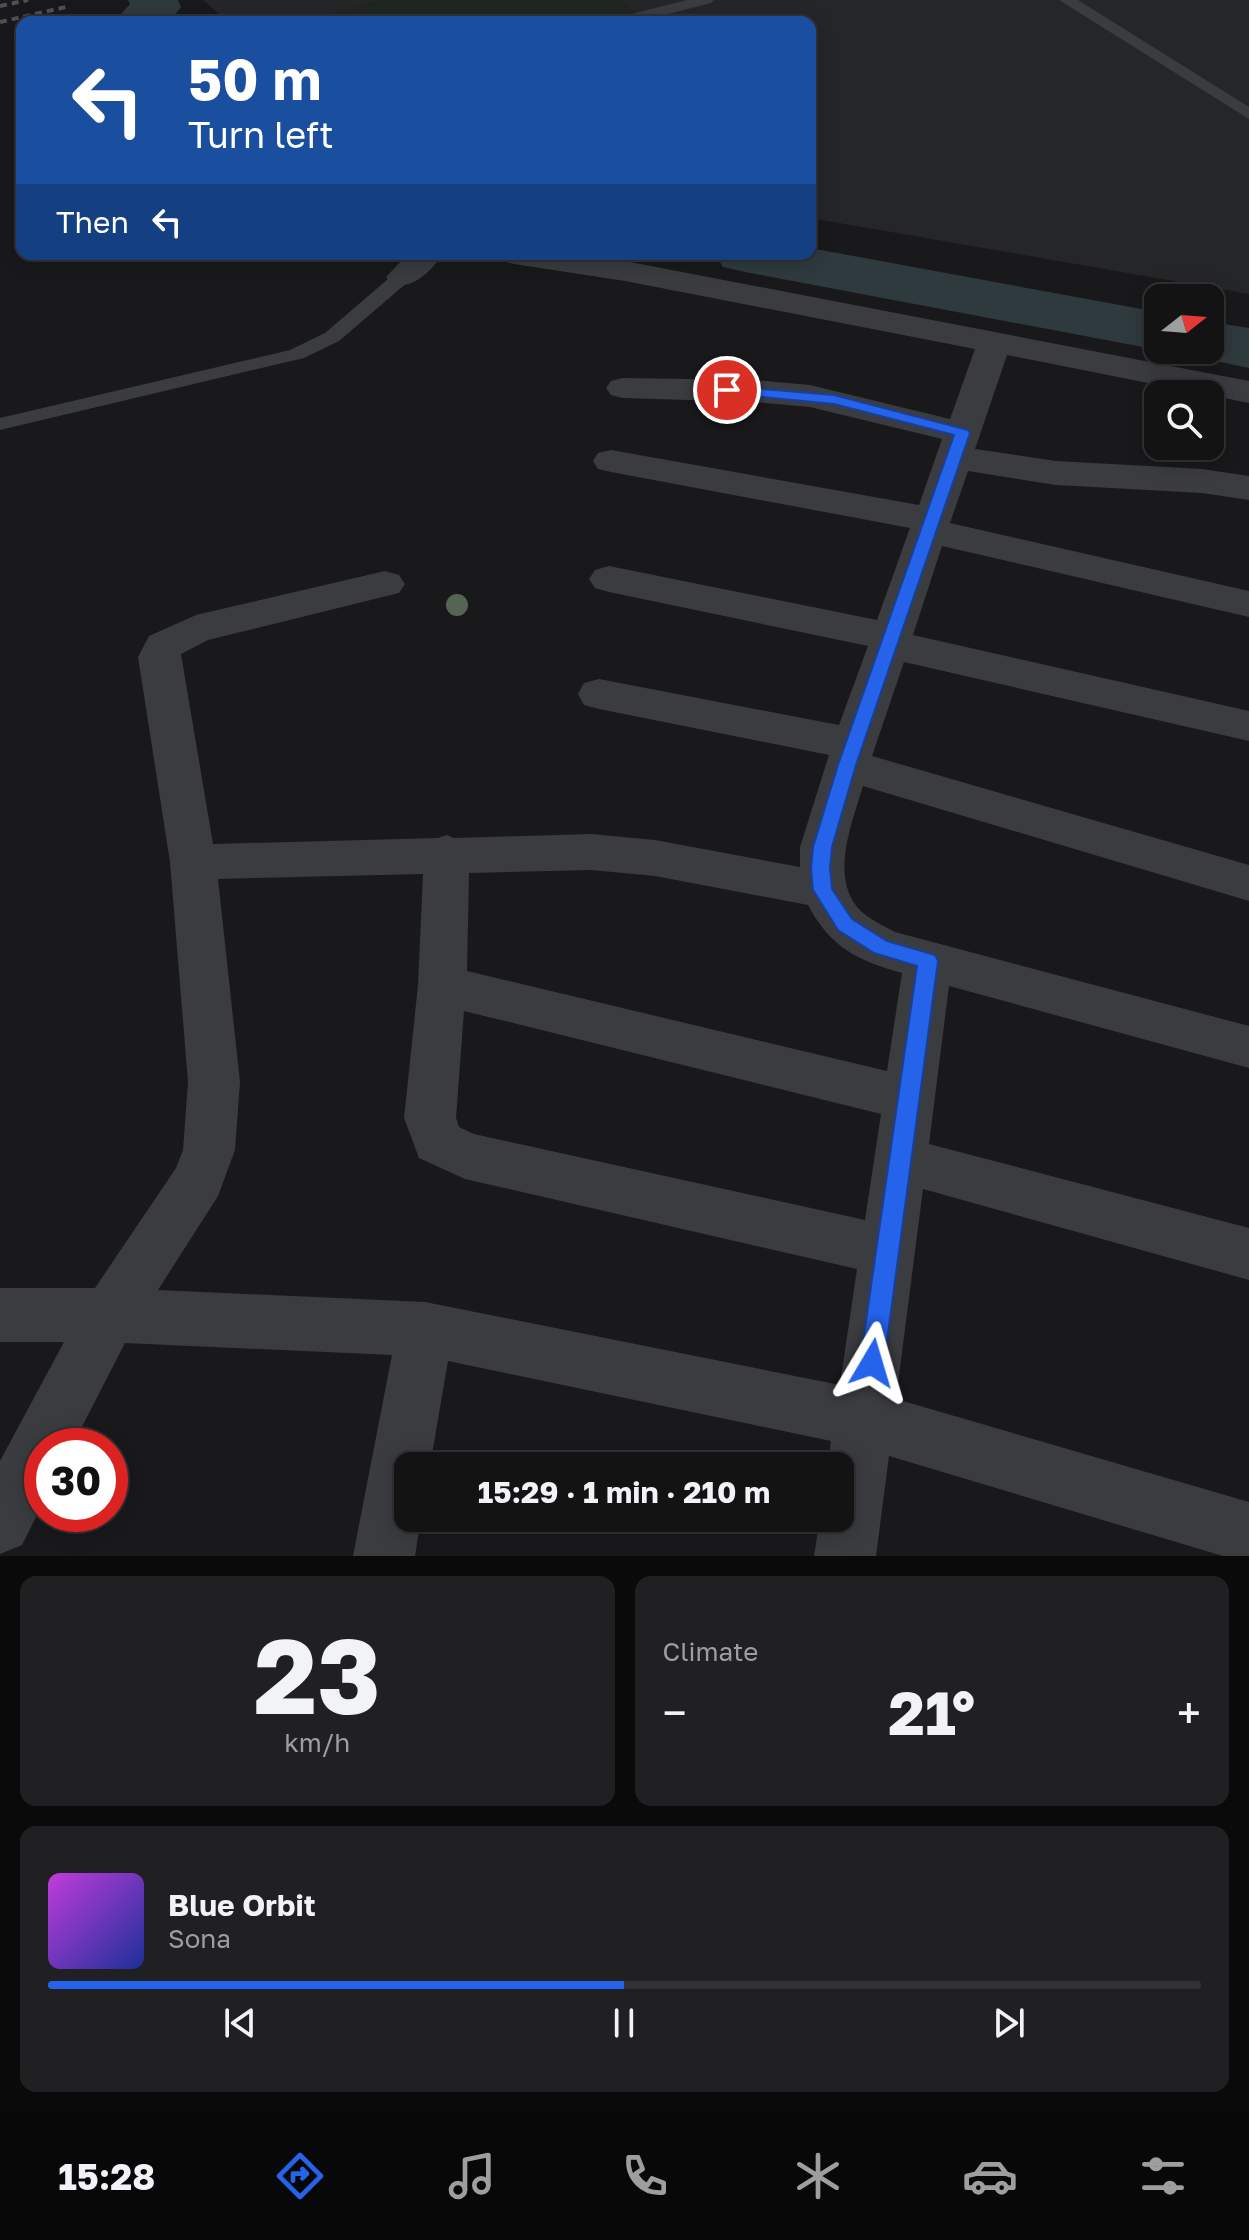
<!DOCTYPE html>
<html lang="en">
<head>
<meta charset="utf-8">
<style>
	:root { --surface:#131314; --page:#202022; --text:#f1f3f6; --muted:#9d9ea0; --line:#323234; --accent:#2563eb }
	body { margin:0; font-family:"Golos Text",sans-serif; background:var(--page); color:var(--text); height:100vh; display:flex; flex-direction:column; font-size:30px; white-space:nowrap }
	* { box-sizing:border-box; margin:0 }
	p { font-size:26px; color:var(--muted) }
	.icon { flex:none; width:44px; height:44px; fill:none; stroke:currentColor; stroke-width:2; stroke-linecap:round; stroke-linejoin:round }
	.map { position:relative; height:1556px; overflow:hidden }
	.side { display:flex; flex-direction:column; gap:20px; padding:20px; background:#0a0a0b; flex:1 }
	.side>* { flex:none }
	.guide { position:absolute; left:16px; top:16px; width:800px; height:244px; border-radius:16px; box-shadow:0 4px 20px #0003,0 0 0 2px var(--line); background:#1a4fa0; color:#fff; overflow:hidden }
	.needle { width:52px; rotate:73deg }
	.controls { position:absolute; left:1144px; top:284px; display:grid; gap:16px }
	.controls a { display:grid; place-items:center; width:80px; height:80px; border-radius:16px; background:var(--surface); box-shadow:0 4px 20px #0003,0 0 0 2px var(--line); font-size:40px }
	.speed { position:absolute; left:24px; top:1428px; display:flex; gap:16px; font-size:40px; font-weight:700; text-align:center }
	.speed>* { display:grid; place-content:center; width:104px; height:104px; border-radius:50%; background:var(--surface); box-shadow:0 4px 20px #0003,0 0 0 2px var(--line); line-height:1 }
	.speed .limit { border:12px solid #d22; background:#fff; color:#111 }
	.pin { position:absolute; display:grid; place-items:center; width:68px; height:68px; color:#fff; margin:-34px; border:4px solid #fff; border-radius:50%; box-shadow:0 2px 8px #0007 }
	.me { position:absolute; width:88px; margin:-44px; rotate:7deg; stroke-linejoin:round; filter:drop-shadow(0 0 6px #0008) }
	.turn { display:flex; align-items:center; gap:28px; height:168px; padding:0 40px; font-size:36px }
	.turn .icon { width:104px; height:104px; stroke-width:2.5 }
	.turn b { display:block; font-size:56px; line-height:68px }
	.then { display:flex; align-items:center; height:76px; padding:0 40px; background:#0003; gap:16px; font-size:30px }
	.big { font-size:60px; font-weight:700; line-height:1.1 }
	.side .tile { flex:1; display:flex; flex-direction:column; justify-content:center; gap:12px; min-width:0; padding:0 28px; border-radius:16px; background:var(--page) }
	.side .dial { align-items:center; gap:0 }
	.dial b { font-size:104px; line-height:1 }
	.song { display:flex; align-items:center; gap:24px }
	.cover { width:96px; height:96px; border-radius:12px; background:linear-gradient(135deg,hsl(290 70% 55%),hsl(230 70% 35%)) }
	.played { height:8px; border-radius:4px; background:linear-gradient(90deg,var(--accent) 50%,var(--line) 50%) }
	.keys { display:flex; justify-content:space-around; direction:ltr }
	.heat { display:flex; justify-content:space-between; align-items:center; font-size:44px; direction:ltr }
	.side .tiles { flex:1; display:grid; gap:20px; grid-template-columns:1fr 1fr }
	.tile:last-child { grid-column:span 2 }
	.trip { position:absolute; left:394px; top:1452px; width:460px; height:80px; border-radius:16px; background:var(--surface); box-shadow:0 4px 20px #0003,0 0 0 2px var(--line); font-weight:700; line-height:80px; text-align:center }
	.tab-bar { display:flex; height:128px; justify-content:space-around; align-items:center; background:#080808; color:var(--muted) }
	.tab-bar .icon { width:56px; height:56px }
	.tab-bar .on { color:var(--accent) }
	.tab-bar b { font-size:36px; color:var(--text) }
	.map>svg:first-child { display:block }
	.built { fill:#252628 }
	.green { fill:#1f261f }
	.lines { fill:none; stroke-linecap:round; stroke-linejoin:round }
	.river { fill:#2f3a3f; fill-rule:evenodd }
	.service { fill:#3a3c40; fill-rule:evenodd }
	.minor { fill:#3a3c40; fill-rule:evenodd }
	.rail { stroke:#4d5055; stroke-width:4; stroke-dasharray:7 5; stroke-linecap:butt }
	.tree { fill:#556555 }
	.route { fill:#2563eb; stroke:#184099; stroke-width:2 }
</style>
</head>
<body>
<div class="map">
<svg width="1249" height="1556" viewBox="0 0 1249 1556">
	<rect width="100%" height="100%" fill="#19191b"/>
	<path class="built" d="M203 0H1249V294L810 218V22H228Z"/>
	<path class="green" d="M380 0H620L636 13 615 22H304Z"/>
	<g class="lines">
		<path class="river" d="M128 0H178L181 7 169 22H114L130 4Z
			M810 248 1158 312 1159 350 745 272 723 267 715 254H810Z
			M1210 322 1249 328V368L1187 355 1184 350H1210Z"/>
		<path class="service" d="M687 0H714L711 3 637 22H610L612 19Z
			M1059 0H1078L1249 107V119Z
			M402 271 409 273 412 277 409 281 339 341 304 358 0 430V418L290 350 325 333 395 273Z"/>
		<path class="minor" d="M408 254H443C430 272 413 290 391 284L386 277Z
			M498 254H577L625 261 1249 381V403L1007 355 975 449 1056 461 1202 469 1249 476V500L1202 493 1056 485 968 471 950 523 1249 591V617L942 546 913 635 1249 711V741L904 662 872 756 1249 865V901L863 786C852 823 828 881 862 912 871 920 884 926 895 932L1249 1026V1068L949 986 929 1144 1249 1228V1280L923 1189 896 1399 1249 1502V1556H1223L889 1456 876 1556H814L820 1518H840V1466H828L831 1441 448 1361 430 1466H408V1518H421L415 1556H353L392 1355 125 1343 72 1446H42V1505L22 1545 0 1554V1461L64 1342H0V1288H95L176 1168 183 1150 188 1082 170 862 138 657 149 636 196 615 385 571 399 575 405 584 399 593 208 640 181 654 213 844 438 838 447 835 454 838 591 834 655 840 800 867V847L829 755 599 709 584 705 578 694 584 683 599 679 839 725 868 646 609 592 595 588 589 579 595 570 609 566 877 620 910 528 611 472 598 469 593 461 598 453 611 450 919 505 942 439 810 407 754 402 623 398 611 395 606 388 611 381 623 378 754 380 810 385 950 419 975 349 625 281 514 264 503 261ZM591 870 655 876 808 905C830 947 858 961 902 973L887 1071 467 971 469 873ZM423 874 418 985 404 1118 419 1158 465 1179 857 1269 840 1385 425 1302 158 1290 218 1196 235 1150 240 1082 218 879ZM464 1011 881 1114 865 1220 474 1134 459 1127 456 1118Z"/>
		<path class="rail" d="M0 6 28 0
			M0 22 66 7"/>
	</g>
	<circle class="tree" cx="457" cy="605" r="11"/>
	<path class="route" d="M727 386 834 395 968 430 970 433 856 765 832 847 830 868 832 889 852 919 887 941 935 955 938 961 884 1363 880 1371 872 1374 863 1371 860 1363 917 966 874 953 838 930 813 890 811 868 813 847 838 765 954 435 834 404 722 393 720 390Z"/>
</svg>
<div class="controls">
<a><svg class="needle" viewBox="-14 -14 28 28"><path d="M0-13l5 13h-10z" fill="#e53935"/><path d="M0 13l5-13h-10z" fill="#9d9ea0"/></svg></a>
<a><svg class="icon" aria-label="search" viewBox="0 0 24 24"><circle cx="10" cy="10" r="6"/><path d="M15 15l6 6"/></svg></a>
</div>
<div class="speed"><div class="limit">30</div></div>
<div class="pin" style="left:727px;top:390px;background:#d93025"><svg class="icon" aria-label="arrive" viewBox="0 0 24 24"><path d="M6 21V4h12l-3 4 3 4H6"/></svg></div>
<svg class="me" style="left:872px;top:1363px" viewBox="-20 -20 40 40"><path d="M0-17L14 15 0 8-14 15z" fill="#2563eb" stroke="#fff" stroke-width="4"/></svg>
<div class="trip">15:29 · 1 min · 210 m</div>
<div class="guide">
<div class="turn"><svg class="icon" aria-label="left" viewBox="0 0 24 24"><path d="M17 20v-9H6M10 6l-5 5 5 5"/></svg><div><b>50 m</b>Turn left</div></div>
<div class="then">Then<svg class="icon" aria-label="left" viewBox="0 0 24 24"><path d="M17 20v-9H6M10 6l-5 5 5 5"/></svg></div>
</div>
</div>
<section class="side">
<div class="tiles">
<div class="tile dial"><b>23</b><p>km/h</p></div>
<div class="tile"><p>Climate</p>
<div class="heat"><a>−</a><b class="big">21°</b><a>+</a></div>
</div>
<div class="tile">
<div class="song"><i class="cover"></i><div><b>Blue Orbit</b><p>Sona</p></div></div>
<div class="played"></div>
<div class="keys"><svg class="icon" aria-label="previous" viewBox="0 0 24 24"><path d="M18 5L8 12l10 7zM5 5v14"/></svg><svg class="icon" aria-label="pause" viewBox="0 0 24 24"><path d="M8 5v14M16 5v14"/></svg><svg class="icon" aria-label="next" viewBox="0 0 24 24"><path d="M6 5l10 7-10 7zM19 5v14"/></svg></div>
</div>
</div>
</section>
<nav class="tab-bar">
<b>15:28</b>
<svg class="icon on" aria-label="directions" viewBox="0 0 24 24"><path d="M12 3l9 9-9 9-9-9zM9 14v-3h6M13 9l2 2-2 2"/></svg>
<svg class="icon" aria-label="music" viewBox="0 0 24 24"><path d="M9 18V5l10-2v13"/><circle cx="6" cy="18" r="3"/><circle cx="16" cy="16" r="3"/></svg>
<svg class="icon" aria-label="phone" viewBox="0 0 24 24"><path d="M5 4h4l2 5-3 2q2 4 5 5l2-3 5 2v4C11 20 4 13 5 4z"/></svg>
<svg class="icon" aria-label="climate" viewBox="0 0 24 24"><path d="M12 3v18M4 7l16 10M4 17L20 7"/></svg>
<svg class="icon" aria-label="car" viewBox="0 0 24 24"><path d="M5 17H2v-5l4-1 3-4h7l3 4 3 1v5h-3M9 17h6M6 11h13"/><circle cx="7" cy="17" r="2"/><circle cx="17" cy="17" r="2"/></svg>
<svg class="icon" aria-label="filters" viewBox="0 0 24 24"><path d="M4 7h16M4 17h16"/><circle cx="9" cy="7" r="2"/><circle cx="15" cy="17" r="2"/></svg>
</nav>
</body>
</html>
